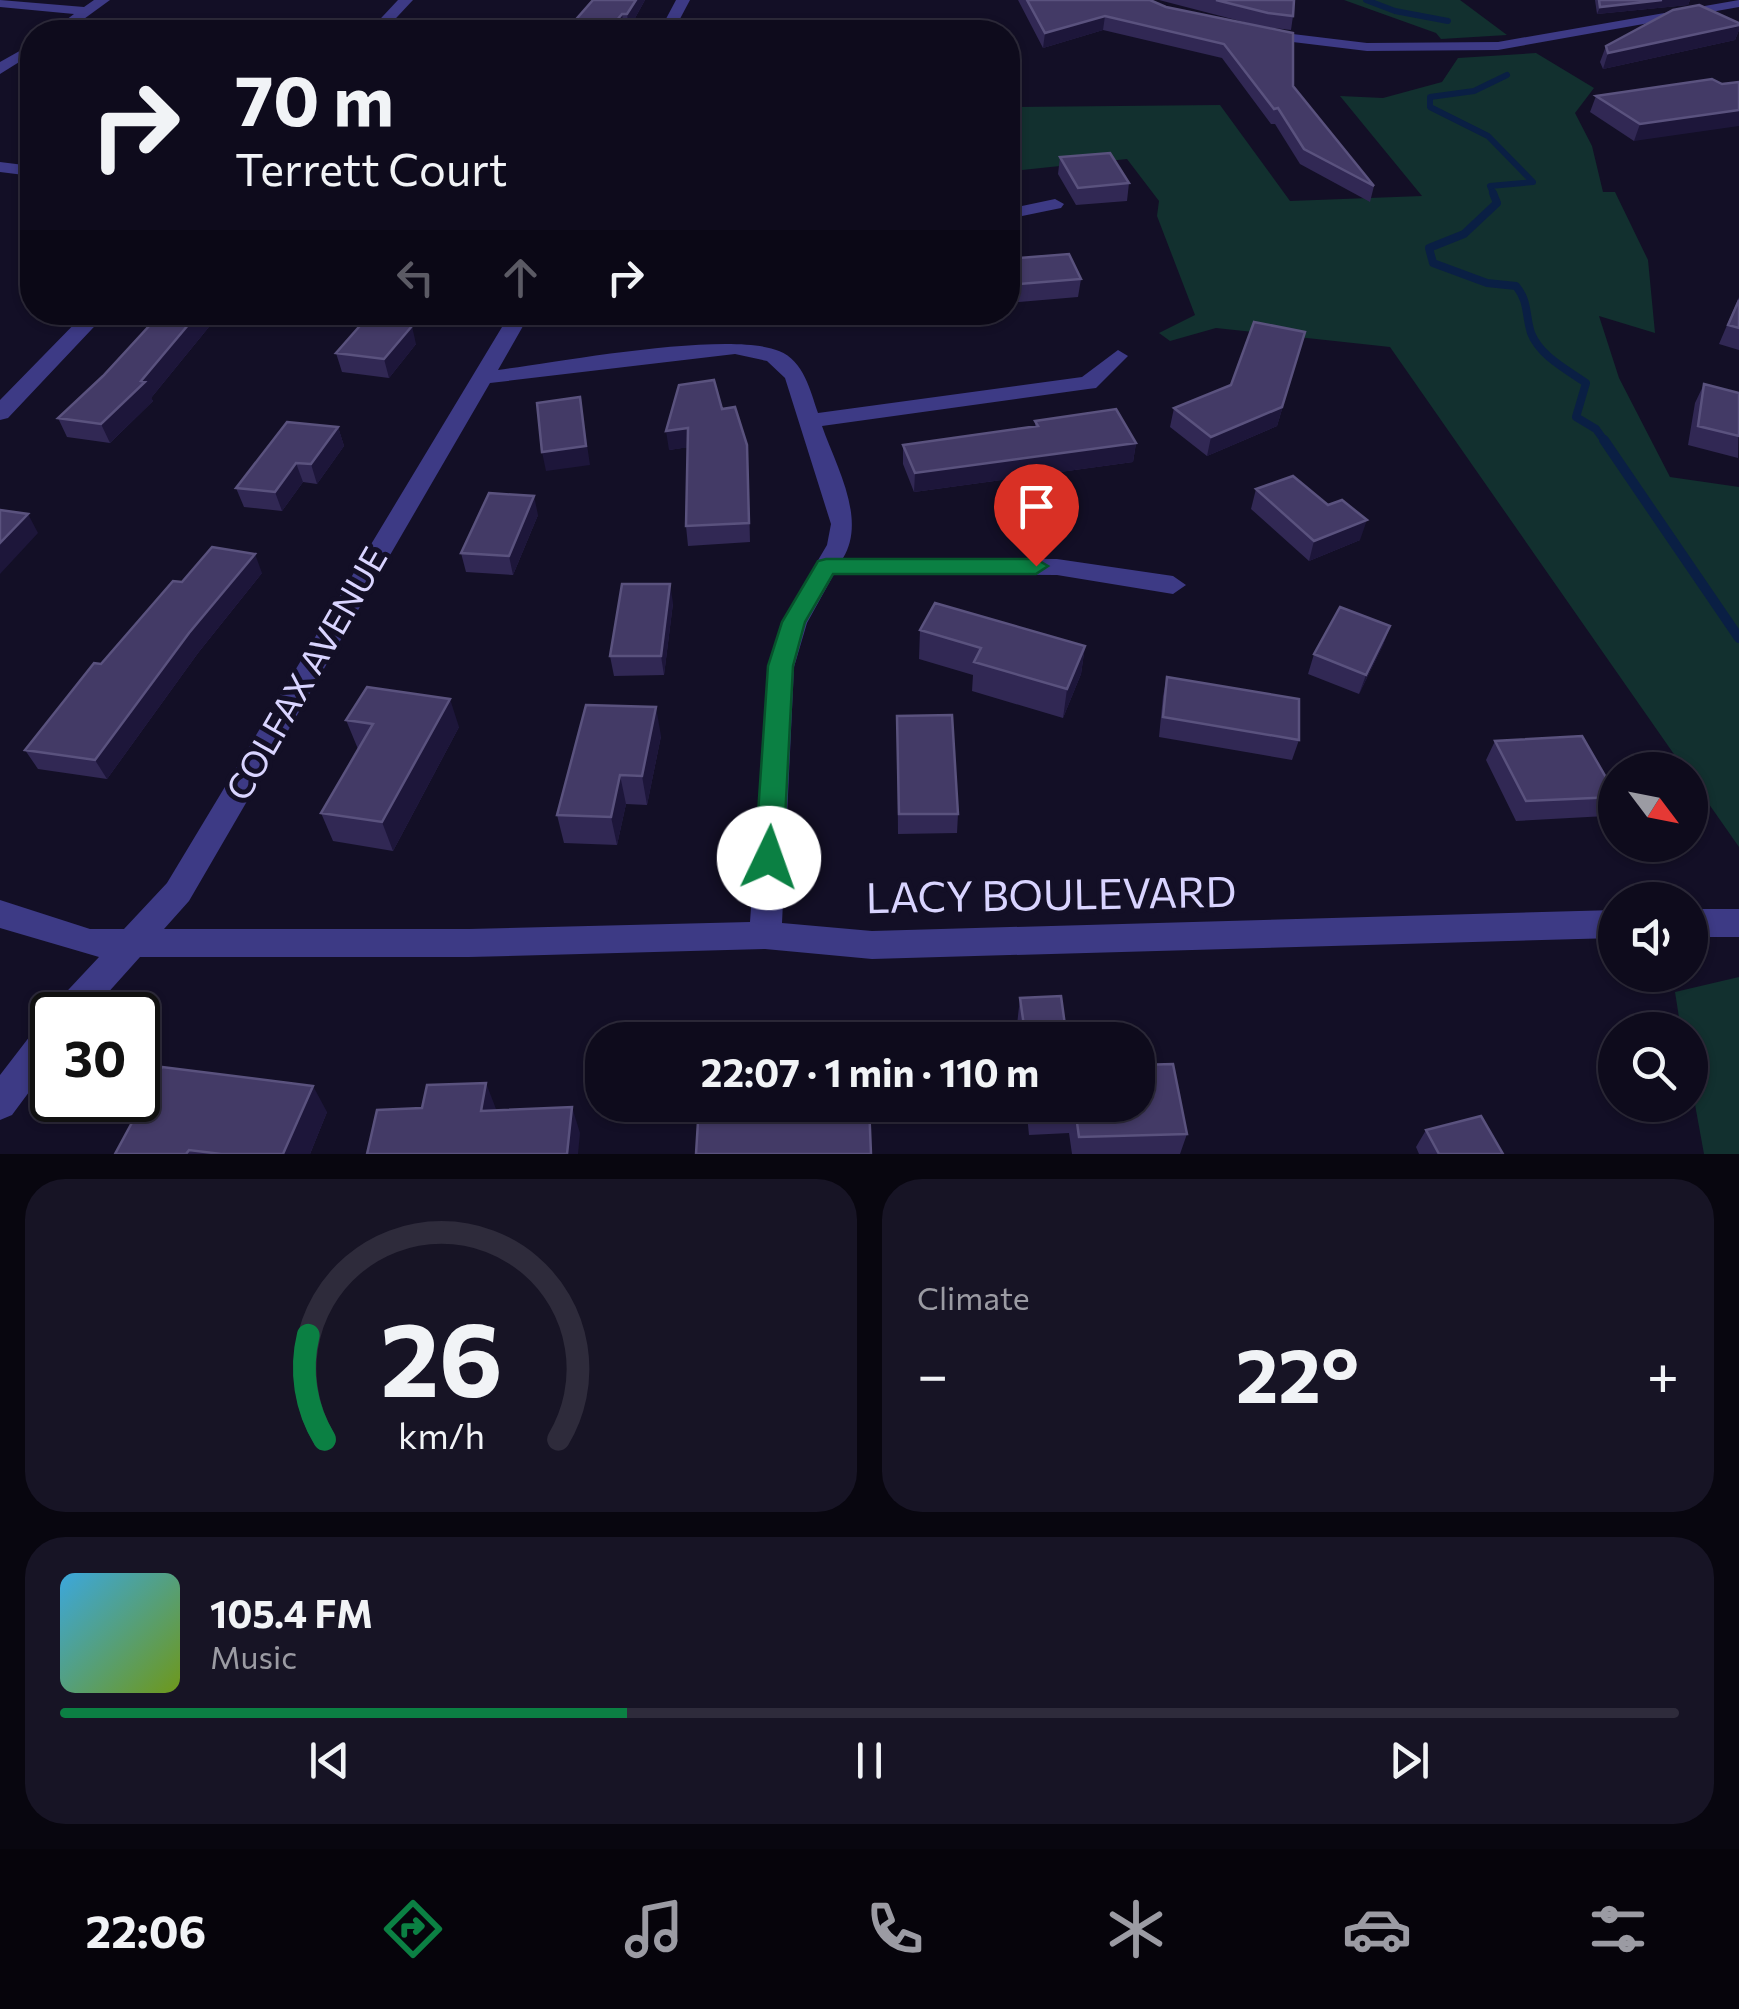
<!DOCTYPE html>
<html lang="en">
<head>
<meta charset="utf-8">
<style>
	:root { --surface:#0e0b1c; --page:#171425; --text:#f1f3f6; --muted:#9b9ba3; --line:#2e2b3b; --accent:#0b8043 }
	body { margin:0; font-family:Commissioner,sans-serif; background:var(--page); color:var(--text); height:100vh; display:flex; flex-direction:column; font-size:38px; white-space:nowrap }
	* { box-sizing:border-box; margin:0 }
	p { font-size:32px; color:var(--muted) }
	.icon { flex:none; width:55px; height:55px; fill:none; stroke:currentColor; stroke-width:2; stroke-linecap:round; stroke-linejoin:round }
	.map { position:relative; height:1154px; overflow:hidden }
	.drawer { display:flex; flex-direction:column; gap:25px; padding:25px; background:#08060f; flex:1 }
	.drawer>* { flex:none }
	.guide { position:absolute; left:20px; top:20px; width:1000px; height:305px; border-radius:40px; box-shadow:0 2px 8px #0004,0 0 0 2px var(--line); background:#0e0b1c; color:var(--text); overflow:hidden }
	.needle { width:65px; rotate:122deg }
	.fabs { position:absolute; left:1598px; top:752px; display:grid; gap:20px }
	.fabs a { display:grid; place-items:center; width:110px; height:110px; border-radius:50%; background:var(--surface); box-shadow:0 2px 8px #0004,0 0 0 2px var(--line); font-size:50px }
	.speed { position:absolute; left:30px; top:992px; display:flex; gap:20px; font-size:50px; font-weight:700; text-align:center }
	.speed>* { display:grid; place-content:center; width:130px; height:130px; border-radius:50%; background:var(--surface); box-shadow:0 2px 8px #0004,0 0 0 2px var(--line); line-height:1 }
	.speed .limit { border:5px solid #111; border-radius:15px; background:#fff; color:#111 }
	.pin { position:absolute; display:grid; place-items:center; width:85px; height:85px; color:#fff; margin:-102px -42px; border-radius:50% 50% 50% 0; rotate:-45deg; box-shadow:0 0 10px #0007 }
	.pin .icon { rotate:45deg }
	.me { position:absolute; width:110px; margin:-55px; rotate:3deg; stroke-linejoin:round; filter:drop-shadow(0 0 8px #0008) }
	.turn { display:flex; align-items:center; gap:35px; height:210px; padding:0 50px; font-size:45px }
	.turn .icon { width:130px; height:130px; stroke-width:2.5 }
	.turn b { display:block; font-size:70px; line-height:85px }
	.lanes { display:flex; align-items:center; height:95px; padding:0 50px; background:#0003; justify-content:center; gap:50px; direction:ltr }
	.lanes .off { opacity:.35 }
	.big { font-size:75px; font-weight:700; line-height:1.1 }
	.drawer .tile { flex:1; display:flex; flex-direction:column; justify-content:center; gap:15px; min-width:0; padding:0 35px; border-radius:40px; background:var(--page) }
	.drawer .dial { align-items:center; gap:0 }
	.dial svg { height:260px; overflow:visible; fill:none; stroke:var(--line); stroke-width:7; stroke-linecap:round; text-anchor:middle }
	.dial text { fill:var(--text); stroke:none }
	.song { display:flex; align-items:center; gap:30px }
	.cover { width:120px; height:120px; border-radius:15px; background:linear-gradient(135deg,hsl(200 70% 55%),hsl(80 70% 35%)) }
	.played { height:10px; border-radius:5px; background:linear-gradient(90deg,var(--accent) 35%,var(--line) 35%) }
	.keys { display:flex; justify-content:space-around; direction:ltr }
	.heat { display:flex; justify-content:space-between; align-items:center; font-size:55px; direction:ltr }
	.drawer .tiles { flex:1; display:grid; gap:25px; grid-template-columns:1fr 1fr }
	.tile:last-child { grid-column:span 2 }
	.trip { position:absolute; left:585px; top:1022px; width:570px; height:100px; border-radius:40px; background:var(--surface); box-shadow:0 2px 8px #0004,0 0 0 2px var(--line); font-weight:700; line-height:100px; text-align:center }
	.tabs { display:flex; height:160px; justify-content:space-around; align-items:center; background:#06040b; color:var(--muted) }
	.tabs .icon { width:70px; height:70px }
	.tabs .on { color:var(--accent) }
	.tabs b { font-size:45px; color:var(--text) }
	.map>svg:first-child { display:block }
	.green { fill:#12302f }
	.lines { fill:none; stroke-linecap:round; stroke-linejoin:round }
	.stream-far2 { stroke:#0a1f44; stroke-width:6 }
	.stream-far1 { stroke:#0a1f44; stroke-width:8 }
	.stream { stroke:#0a1f44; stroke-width:10 }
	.minor { fill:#3d3a85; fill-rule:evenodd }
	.wall { fill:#312854 }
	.shaded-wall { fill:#1d163a }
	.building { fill:#433a66; stroke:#5a527e; stroke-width:2.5 }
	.route { fill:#0b8043; stroke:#07532c; stroke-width:2.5 }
	.labels { text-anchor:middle; stroke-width:10; stroke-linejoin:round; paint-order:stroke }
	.street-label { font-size:35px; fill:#d9d4ff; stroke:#130f26 }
	.near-street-label { font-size:42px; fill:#d9d4ff; stroke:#130f26 }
</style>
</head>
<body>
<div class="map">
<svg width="1739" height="1154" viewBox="0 0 1739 1154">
	<rect width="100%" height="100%" fill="#130f26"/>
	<path class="green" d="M1344 0H1460L1507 35 1441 39 1436 33Z
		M1536 53 1594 88 1575 113 1592 146 1603 192H1615L1648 260 1655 333 1599 316 1619 378 1670 477 1739 487V847L1690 777V770H1685L1390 347 1216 328 1170 341 1159 333 1195 315 1157 216 1159 201 1127 159 1022 170 1008 146V107L1220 105 1290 201 1422 196 1340 96 1383 98 1442 82 1458 58Z
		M1739 977V1154H1704L1690 1077V1030H1681L1675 992Z"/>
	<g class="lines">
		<path class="stream-far2" d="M1366 0 1395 11 1448 21
			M1494 196 1490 186 1533 182 1488 136 1430 107V97L1474 91 1507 75"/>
		<path class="stream-far1" d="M1493 193 1497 203 1464 234 1429 248 1433 263 1487 283 1516 286C1529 302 1525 314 1531 333 1540 356 1566 369 1586 383L1576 417 1596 429 1606 443"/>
		<path class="stream" d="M1604 440 1739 638"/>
		<path class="minor" d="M0 0 84 7 94 0H110L66 32H50L74 14 0 7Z
			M398 0H413L383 32H368Z
			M676 0H690L673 32H659Z
			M1739 0V7L1498 50 1367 51 1259 38 1252 34 1259 30 1367 43 1498 42Z
			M32 44V54L0 74V62Z
			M0 162 32 166V176L0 172Z
			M1055 199 1064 204 1061 208 1008 219V209Z
			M86 312H108L8 418 0 420V400Z
			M511 312H531L498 370C559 362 729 330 779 351 804 361 810 390 818 413L1082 377 1118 350 1128 356 1096 388 1088 389 822 426C836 466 867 519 843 558L1057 559 1173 576 1186 585 1173 594 1057 575 834 574 807 623 794 667 782 923 872 931 1615 910V938L872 959 765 949 469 957H140L88 1015H52V1061L12 1115 0 1120V1075L40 1023 52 1018 50 1015 55 1004 99 957 0 928V900L90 929H124L167 883ZM735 354 767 361 785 378 831 524 827 545 781 623 768 667 750 922 469 929H164L189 901 490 383Z
			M1690 909H1739V937H1690Z"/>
	</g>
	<path class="wall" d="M593 0H645L629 29H624Z
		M1018 0H1150L1166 7 1263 27 1159 0H1294L1293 16 1291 30 1267 27 1293 86 1374 186 1370 202 1300 164 1275 124H1271L1222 58 1103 30 1043 48Z
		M1595 0H1690L1688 5 1597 14Z
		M1739 23V30L1735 40 1603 69 1600 62 1606 46Z
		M1712 79 1634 141 1590 112 1596 96Z
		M1060 157 1129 183 1127 201 1076 205 1058 174Z
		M1008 259 1081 279 1078 297 1008 303Z
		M1739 297V350L1719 344Z
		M217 317 151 398 153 401 110 443 67 437 58 418Z
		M1305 332 1277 426 1207 456 1170 427 1174 408 1231 385Z
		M416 344 389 378 342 372 336 353Z
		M1704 384 1739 393 1738 458 1688 445 1695 403Z
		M722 409 748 464 750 542 688 546 686 526 688 447 669 450Z
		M1035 421 1136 443 1133 462 914 492 903 464V445L1035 426Z
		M338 427 344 446 317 484 303 482 282 511 244 507 236 488Z
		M1256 489 1360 540 1309 561 1251 509Z
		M538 515 513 575 466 572 461 553Z
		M262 573 198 653 107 779 38 769 25 750 101 664 182 582Z
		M673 603 664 675 614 676 610 656Z
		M1390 626 1383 645 1359 694 1308 674 1314 654Z
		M920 630 1085 646 1081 674 1063 718 972 691 973 675 919 659Z
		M1167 677 1299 740 1292 760 1159 737 1163 696Z
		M897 716 958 814 957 833 898 834Z
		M346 720 459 727 393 851 333 841 321 813 358 749Z
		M661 736 647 805 626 804 617 845 564 843 557 815Z
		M1495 741 1615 793V800L1606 816 1516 821 1486 760Z
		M1020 998 1067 1040H1018L1017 1025Z
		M1026 1105H1138L1187 1134 1180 1154H1072L1069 1133 1029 1135Z
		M327 1112 310 1154H115Z
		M1426 1130 1503 1154H1419L1416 1147Z"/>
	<path class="shaded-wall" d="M636 0H645L629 29 627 14Z
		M1662 0H1690L1688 5 1597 14 1600 7Z
		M622 14 624 29 621 32H607Z
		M1105 16 1103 30 1043 48 1045 33Z
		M1739 25V30L1735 40 1603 69 1608 53Z
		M1739 110V126L1634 141 1640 124Z
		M199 312H215L217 317 151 398 153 401 110 443 101 424 141 381Z
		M625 312H664L626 317Z
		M412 326 416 344 389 378 384 359Z
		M1305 332 1277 426 1207 456 1211 437Z
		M580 397 590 465 546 471 542 452Z
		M338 427 344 446 317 484 311 464Z
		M688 428 690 447 669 450 666 431Z
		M1136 443 1133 462 914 492 915 473Z
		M296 463 303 482 282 511 275 492Z
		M534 496 538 515 513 575 509 556Z
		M28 514 38 533 0 574V543Z
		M1367 520 1360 540 1309 561 1314 541Z
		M255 554 262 573 198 653 107 779 95 760 189 633Z
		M670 584 673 603 664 675 661 656Z
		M1390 626 1383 645 1359 694 1366 675Z
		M1085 646 1081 674 1063 718 1067 689Z
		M450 699 459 727 393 851 382 822Z
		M656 707 661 736 647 805 642 776Z
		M620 775 626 804 617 845 611 817Z
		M486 1083 496 1109 491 1136 481 1111Z
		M313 1086 327 1112 310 1154H283Z
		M572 1107 580 1133 578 1154H567Z"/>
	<path class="building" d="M593 0H636L627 14H622L607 32H565Z
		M1027 0H1150L1166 7 1293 33V86L1374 186 1304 149 1278 108 1274 109 1224 44 1105 16 1045 33Z
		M1216 0H1294L1293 16 1268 13Z
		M1599 0H1662L1600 7Z
		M1699 5 1739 23V25L1608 53 1606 46 1673 10Z
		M1712 79 1722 84 1739 82V110L1640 124 1596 96Z
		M1110 153 1129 183 1078 188 1060 157Z
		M1069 254 1081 279 1008 285V259Z
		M1739 300V328L1728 325Z
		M162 312H199L141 381 145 382 101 424 58 418 103 376Z
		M365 320 412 326 384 359 336 353Z
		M1254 322 1305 332 1282 407 1211 437 1174 408 1231 385Z
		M714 380 722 409 735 407 747 445 749 523 686 526 688 428 666 431 679 385Z
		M1704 384 1739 393V436L1698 426Z
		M580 397 586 446 542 452 537 403Z
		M1116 409 1136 443 915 473 903 445 1038 426 1035 421Z
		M287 422 338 427 311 464 296 463 275 492 236 488Z
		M1293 476 1328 505 1342 500 1367 520 1314 541 1256 489Z
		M489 493 534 496 509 556 461 553Z
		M0 510 28 514 0 543Z
		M212 547 255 554 189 633 95 760 25 750 94 663 101 664 173 581 182 582Z
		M622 584H670L661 656H610Z
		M935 603 1085 646 1067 689 974 662 981 648 920 630Z
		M1340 607 1390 626 1366 675 1314 654Z
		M1167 677 1299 699V740L1163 717Z
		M367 687 450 699 382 822 321 813 373 724 346 720Z
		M586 705 656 707 642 776 620 775 611 817 557 815Z
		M952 715 958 814H899L897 716Z
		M1582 736 1615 793V797L1526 801 1495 741Z
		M1061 996 1067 1040H1026L1020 998Z
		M1173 1064 1187 1134 1079 1137 1075 1108 1034 1109 1033 1105H1138V1065Z
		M162 1067 313 1086 283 1154H221L189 1150 186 1154H115Z
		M486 1083 481 1111 572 1107 567 1154H367L377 1110 422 1108 427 1085Z
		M699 1105H869L871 1154H696Z
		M1481 1116 1503 1154H1439L1426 1130Z"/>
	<path class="route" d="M826 559H1036L1048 566 1036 574H833L805 622 793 666 783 858 779 867 769 870 759 867 755 858 768 666 782 622 818 561Z"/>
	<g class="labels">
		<g class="street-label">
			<text transform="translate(307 674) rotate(-60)" y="12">COLFAX AVENUE</text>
		</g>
		<g class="near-street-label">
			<text transform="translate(1051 895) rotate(-1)" y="15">LACY BOULEVARD</text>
		</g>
	</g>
</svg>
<div class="fabs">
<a><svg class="needle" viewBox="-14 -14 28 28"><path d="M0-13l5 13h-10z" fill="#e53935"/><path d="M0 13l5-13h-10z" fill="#9b9ba3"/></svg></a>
<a><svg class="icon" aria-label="sound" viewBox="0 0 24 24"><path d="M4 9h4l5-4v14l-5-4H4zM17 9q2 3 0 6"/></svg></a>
<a><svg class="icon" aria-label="search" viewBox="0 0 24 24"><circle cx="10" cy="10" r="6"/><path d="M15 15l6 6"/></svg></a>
</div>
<div class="speed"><div class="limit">30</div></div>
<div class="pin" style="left:1036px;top:566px;background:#d93025"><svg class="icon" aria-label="arrive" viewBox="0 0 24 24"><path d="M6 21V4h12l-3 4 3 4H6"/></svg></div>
<svg class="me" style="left:769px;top:858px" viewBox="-20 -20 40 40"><circle r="19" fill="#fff"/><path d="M0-13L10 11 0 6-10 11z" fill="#0b8043"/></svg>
<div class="trip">22:07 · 1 min · 110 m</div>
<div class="guide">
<div class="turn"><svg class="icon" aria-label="right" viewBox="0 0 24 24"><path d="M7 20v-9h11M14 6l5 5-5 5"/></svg><div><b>70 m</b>Terrett Court</div></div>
<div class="lanes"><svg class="icon off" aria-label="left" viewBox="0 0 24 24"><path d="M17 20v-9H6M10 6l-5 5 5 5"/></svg><svg class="icon off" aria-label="ahead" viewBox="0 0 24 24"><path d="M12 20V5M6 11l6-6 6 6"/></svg><svg class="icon" aria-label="right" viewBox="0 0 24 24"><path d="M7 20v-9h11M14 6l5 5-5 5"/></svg></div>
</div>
</div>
<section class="drawer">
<div class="tiles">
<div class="tile dial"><svg viewBox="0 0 100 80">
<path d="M14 69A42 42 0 1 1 86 69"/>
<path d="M14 69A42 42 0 0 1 9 37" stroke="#0b8043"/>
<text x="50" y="56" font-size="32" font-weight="700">26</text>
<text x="50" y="72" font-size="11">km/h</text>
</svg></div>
<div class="tile"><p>Climate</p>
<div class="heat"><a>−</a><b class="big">22°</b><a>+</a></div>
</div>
<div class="tile">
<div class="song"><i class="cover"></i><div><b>105.4 FM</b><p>Music</p></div></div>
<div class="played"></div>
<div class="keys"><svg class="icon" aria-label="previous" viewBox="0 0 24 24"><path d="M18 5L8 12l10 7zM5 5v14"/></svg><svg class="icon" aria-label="pause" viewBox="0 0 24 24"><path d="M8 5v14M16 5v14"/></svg><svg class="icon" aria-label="next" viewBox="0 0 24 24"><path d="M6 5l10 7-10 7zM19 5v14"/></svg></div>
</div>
</div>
</section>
<nav class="tabs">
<b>22:06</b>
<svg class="icon on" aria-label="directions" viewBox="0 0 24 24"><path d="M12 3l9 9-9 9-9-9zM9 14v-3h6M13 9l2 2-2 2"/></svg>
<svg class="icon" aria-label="music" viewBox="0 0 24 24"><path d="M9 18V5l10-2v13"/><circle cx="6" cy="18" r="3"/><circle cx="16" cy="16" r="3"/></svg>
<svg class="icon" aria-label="phone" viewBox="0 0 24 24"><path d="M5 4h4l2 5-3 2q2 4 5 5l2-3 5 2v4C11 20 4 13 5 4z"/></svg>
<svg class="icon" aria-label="climate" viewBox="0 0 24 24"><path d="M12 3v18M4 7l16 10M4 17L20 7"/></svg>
<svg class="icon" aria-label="car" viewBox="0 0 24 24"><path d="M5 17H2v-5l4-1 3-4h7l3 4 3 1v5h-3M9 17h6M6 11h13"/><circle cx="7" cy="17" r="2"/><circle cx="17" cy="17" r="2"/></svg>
<svg class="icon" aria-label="filters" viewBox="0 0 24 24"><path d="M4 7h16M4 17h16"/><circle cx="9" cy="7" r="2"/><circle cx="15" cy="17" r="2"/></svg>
</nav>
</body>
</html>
